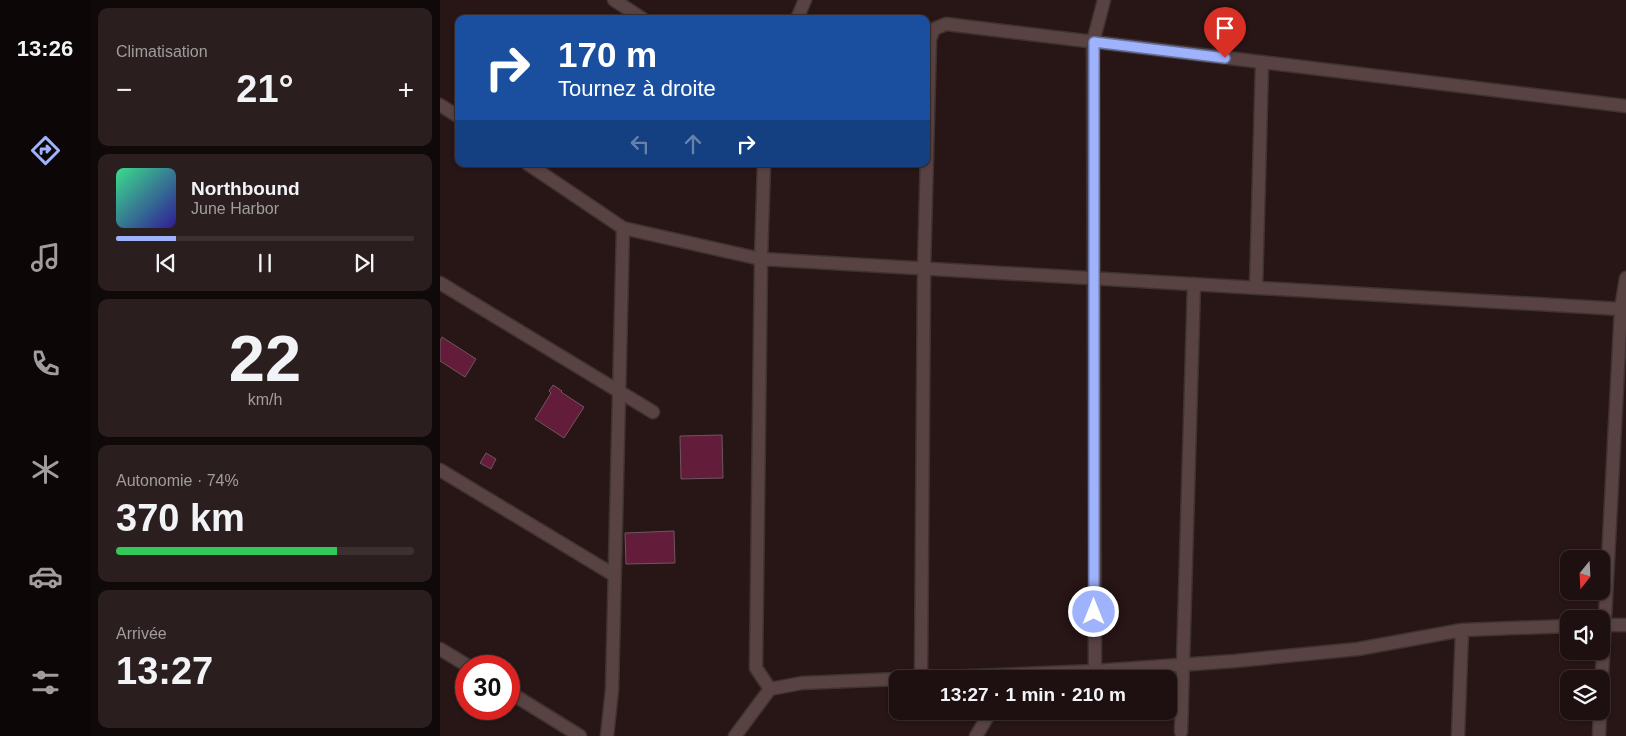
<!DOCTYPE html>
<html lang="fr">
<head>
<meta charset="utf-8">
<style>
	:root { --surface:#1e1010; --page:#2b1e1e; --text:#f1f3f6; --muted:#a19d9f; --line:#3c3030; --accent:#9fb3fd }
	body { margin:0; font-family:Arial,sans-serif; background:var(--page); color:var(--text); height:100vh; display:flex; flex-direction:column; font-size:19px; white-space:nowrap }
	* { box-sizing:border-box; margin:0 }
	p { font-size:16px; color:var(--muted) }
	.icon { flex:none; width:28px; height:28px; fill:none; stroke:currentColor; stroke-width:2; stroke-linecap:round; stroke-linejoin:round }
	.map { position:relative; flex:1; overflow:hidden }
	.details { display:flex; flex-direction:column; gap:8px; padding:8px; background:#100909; width:350px }
	.details>* { flex:none }
	.top-card { position:absolute; left:15px; top:15px; width:475px; height:152px; border-radius:10px; box-shadow:0 1px 4px #0004,0 0 0 1px var(--line); background:#1a4fa0; color:#fff; overflow:hidden }
	.needle { width:32px; rotate:198deg }
	.controls { position:absolute; left:1120px; top:550px; display:grid; gap:10px }
	.controls a { display:grid; place-items:center; width:50px; height:50px; border-radius:10px; background:var(--surface); box-shadow:0 1px 4px #0004,0 0 0 1px var(--line); font-size:25px }
	.speed { position:absolute; left:15px; top:655px; display:flex; gap:10px; font-size:25px; font-weight:700; text-align:center }
	.speed>* { display:grid; place-content:center; width:65px; height:65px; border-radius:50%; background:var(--surface); box-shadow:0 1px 4px #0004,0 0 0 1px var(--line); line-height:1 }
	.speed .limit { border:8px solid #d22; background:#fff; color:#111 }
	.pin { position:absolute; display:grid; place-items:center; width:42px; height:42px; color:#fff; margin:-51px -21px; border-radius:50% 50% 50% 0; rotate:-45deg; box-shadow:0 0 5px #0007 }
	.pin .icon { rotate:45deg }
	.me { position:absolute; width:55px; margin:-28px; rotate:0deg; stroke-linejoin:round; filter:drop-shadow(0 0 4px #0008) }
	.turn { display:flex; align-items:center; gap:18px; height:105px; padding:0 20px; font-size:22px }
	.turn .icon { width:65px; height:65px; stroke-width:2.5 }
	.turn b { display:block; font-size:35px; line-height:42px }
	.lanes { display:flex; align-items:center; height:48px; padding:0 20px; background:#0003; justify-content:center; gap:25px; direction:ltr }
	.lanes .off { opacity:.35 }
	.big { font-size:38px; font-weight:800; line-height:1.1 }
	.details .card { flex:1; display:flex; flex-direction:column; justify-content:center; gap:8px; min-width:0; padding:0 18px; border-radius:10px; background:var(--page) }
	.details .dial { align-items:center; gap:0 }
	.dial b { font-size:65px; line-height:1 }
	.song { display:flex; align-items:center; gap:15px }
	.cover { width:60px; height:60px; border-radius:8px; background:linear-gradient(135deg,hsl(150 70% 55%),hsl(250 70% 35%)) }
	.played { height:5px; border-radius:2px; background:linear-gradient(90deg,var(--accent) 20%,var(--line) 20%) }
	.keys { display:flex; justify-content:space-around; direction:ltr }
	.heat { display:flex; justify-content:space-between; align-items:center; font-size:28px; direction:ltr }
	.charge { height:8px; border-radius:4px; background:linear-gradient(90deg,#34c759 74%,var(--line) 0) }
	.trip { position:absolute; left:449px; top:670px; width:288px; height:50px; border-radius:10px; background:var(--surface); box-shadow:0 1px 4px #0004,0 0 0 1px var(--line); font-weight:800; line-height:50px; text-align:center }
	main { display:flex; flex:1; min-height:0 }
	.dock { display:flex; flex-direction:column; width:90px; justify-content:space-around; align-items:center; background:#0c0606; color:var(--muted) }
	.dock .icon { width:35px; height:35px }
	.dock .active { color:var(--accent) }
	.dock b { font-size:22px; color:var(--text) }
	.map>svg:first-child { display:block }
	.building { fill:#631d3b; stroke:#6d575e }
	.lines { fill:none; stroke-linecap:round; stroke-linejoin:round }
	.minor-casing { stroke:#3f3232; stroke-width:15 }
	.minor { stroke:#584242; stroke-width:12 }
	.route-casing { stroke:#6774a4; stroke-width:12 }
	.route { stroke:#9fb3fd; stroke-width:9 }
</style>
</head>
<body>
<main>
<nav class="dock">
<b>13:26</b>
<svg class="icon active" aria-label="directions" viewBox="0 0 24 24"><path d="M12 3l9 9-9 9-9-9zM9 14v-3h6M13 9l2 2-2 2"/></svg>
<svg class="icon" aria-label="music" viewBox="0 0 24 24"><path d="M9 18V5l10-2v13"/><circle cx="6" cy="18" r="3"/><circle cx="16" cy="16" r="3"/></svg>
<svg class="icon" aria-label="phone" viewBox="0 0 24 24"><path d="M5 4h4l2 5-3 2q2 4 5 5l2-3 5 2v4C11 20 4 13 5 4z"/></svg>
<svg class="icon" aria-label="climate" viewBox="0 0 24 24"><path d="M12 3v18M4 7l16 10M4 17L20 7"/></svg>
<svg class="icon" aria-label="car" viewBox="0 0 24 24"><path d="M5 17H2v-5l4-1 3-4h7l3 4 3 1v5h-3M9 17h6M6 11h13"/><circle cx="7" cy="17" r="2"/><circle cx="17" cy="17" r="2"/></svg>
<svg class="icon" aria-label="filters" viewBox="0 0 24 24"><path d="M4 7h16M4 17h16"/><circle cx="9" cy="7" r="2"/><circle cx="15" cy="17" r="2"/></svg>
</nav>
<section class="details">
<div class="card"><p>Climatisation</p>
<div class="heat"><a>−</a><b class="big">21°</b><a>+</a></div>
</div>
<div class="card">
<div class="song"><i class="cover"></i><div><b>Northbound</b><p>June Harbor</p></div></div>
<div class="played"></div>
<div class="keys"><svg class="icon" aria-label="previous" viewBox="0 0 24 24"><path d="M18 5L8 12l10 7zM5 5v14"/></svg><svg class="icon" aria-label="pause" viewBox="0 0 24 24"><path d="M8 5v14M16 5v14"/></svg><svg class="icon" aria-label="next" viewBox="0 0 24 24"><path d="M6 5l10 7-10 7zM19 5v14"/></svg></div>
</div>
<div class="card dial"><b>22</b><p>km/h</p></div>
<div class="card"><p>Autonomie · 74%</p><b class="big">370 km</b><div class="charge"></div></div>
<div class="card"><p>Arrivée</p><b class="big">13:27</b></div>
</section>
<div class="map">
<svg width="1186" height="736" viewBox="0 0 1186 736">
	<rect width="100%" height="100%" fill="#281516"/>
	<path class="building" d="M2 337 36 359 25 377 0 361V341Z
		M113 385 122 391 121 392 144 407 124 438 95 419 111 393 109 391Z
		M282 435 283 478 241 479 240 436Z
		M46 453 56 459 51 469 40 463Z
		M234 531 235 563 186 564 185 533Z"/>
	<g class="lines">
		<defs>
			<path id="minor" d="M174 0 203 19
				M357 19 365 0
				M0 105 19 117
				M88 164 183 228 321 259 1181 309
				M324 164 321 259 316 668 330 689
				M0 283 213 412
				M816 288 822 63
				M0 470 174 575
				M1161 625H1186
				M0 649 28 666
				M655 671 653 42 664 0
				M481 678 484 269 490 39 494 29 506 24 1186 106
				M461 679 655 671 795 661 918 649 1022 630 1129 626
				M69 692 140 736
				M1161 695 1181 309 1186 278
				M741 732 754 284
				M167 736 172 690 183 228
				M295 736 330 689 362 683 458 679
				M536 736 551 711
				M1018 736 1022 630
				M1159 736 1160 711"/>
		</defs>
		<use href="#minor" class="minor-casing"/>
		<use href="#minor" class="minor"/>
	</g>
	<g class="lines">
		<defs>
			<path id="route" d="M654 612V42L785 58"/>
		</defs>
		<use href="#route" class="route-casing"/>
		<use href="#route" class="route"/>
	</g>
</svg>
<div class="controls">
<a><svg class="needle" viewBox="-14 -14 28 28"><path d="M0-13l5 13h-10z" fill="#e53935"/><path d="M0 13l5-13h-10z" fill="#a19d9f"/></svg></a>
<a><svg class="icon" aria-label="sound" viewBox="0 0 24 24"><path d="M4 9h4l5-4v14l-5-4H4zM17 9q2 3 0 6"/></svg></a>
<a><svg class="icon" aria-label="layers" viewBox="0 0 24 24"><path d="M12 4l9 5-9 5-9-5zM3 14l9 5 9-5"/></svg></a>
</div>
<div class="speed"><div class="limit">30</div></div>
<div class="pin" style="left:785px;top:58px;background:#d93025"><svg class="icon" aria-label="arrive" viewBox="0 0 24 24"><path d="M6 21V4h12l-3 4 3 4H6"/></svg></div>
<svg class="me" style="left:654px;top:612px" viewBox="-20 -20 40 40"><circle r="17" fill="#9fb3fd" stroke="#fff" stroke-width="3"/><path d="M0-11L8 9 0 5-8 9z" fill="#fff"/></svg>
<div class="trip">13:27 · 1 min · 210 m</div>
<div class="top-card">
<div class="turn"><svg class="icon" aria-label="right" viewBox="0 0 24 24"><path d="M7 20v-9h11M14 6l5 5-5 5"/></svg><div><b>170 m</b>Tournez à droite</div></div>
<div class="lanes"><svg class="icon off" aria-label="left" viewBox="0 0 24 24"><path d="M17 20v-9H6M10 6l-5 5 5 5"/></svg><svg class="icon off" aria-label="ahead" viewBox="0 0 24 24"><path d="M12 20V5M6 11l6-6 6 6"/></svg><svg class="icon" aria-label="right" viewBox="0 0 24 24"><path d="M7 20v-9h11M14 6l5 5-5 5"/></svg></div>
</div>
</div>
</main>
</body>
</html>
